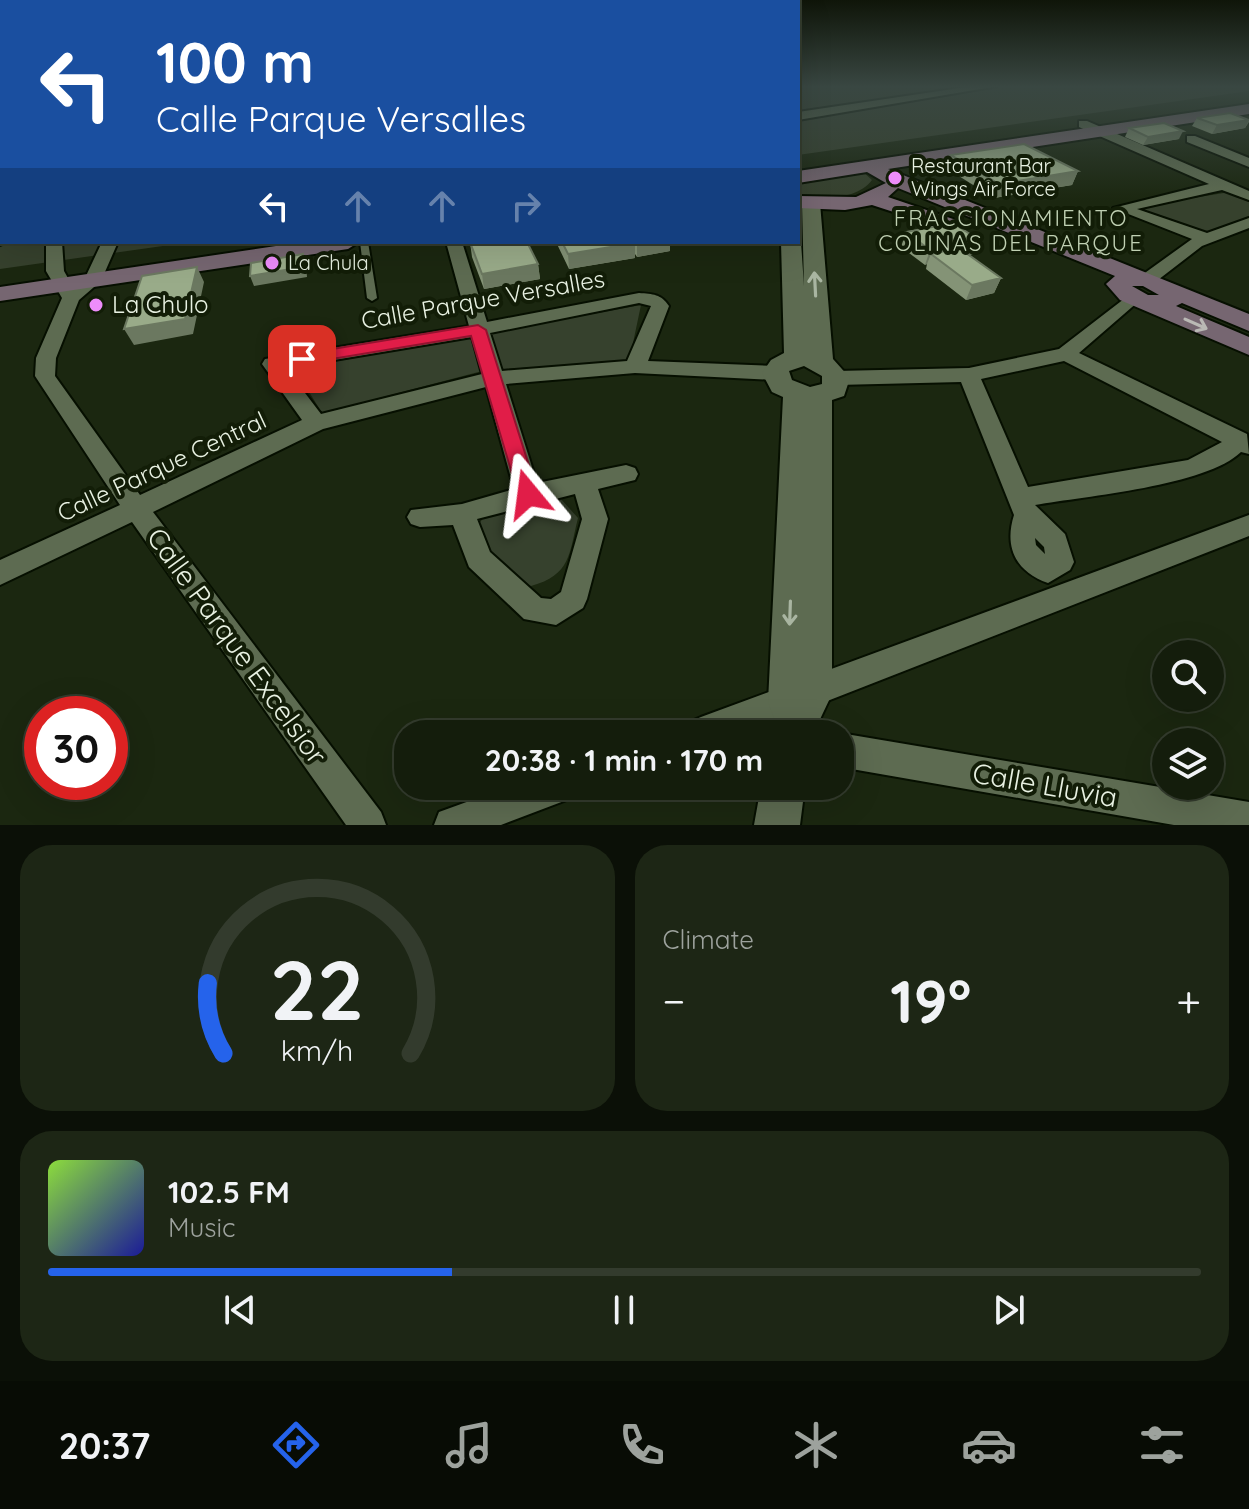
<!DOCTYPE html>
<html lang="en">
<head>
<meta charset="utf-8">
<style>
	:root { --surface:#141d0c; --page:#1d2615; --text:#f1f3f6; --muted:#9da29d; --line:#333b2d; --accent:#2563eb }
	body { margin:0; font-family:Quicksand,sans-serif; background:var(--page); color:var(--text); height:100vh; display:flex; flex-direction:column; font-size:30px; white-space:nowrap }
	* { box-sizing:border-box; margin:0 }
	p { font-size:26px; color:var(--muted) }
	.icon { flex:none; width:44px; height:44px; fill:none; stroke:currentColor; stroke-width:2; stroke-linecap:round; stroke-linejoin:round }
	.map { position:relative; height:825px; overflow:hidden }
	.side { display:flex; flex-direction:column; gap:20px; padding:20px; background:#0b1007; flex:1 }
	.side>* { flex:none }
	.hud { position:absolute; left:0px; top:0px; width:800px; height:244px; box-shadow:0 8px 32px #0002,0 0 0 2px var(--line); background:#1a4fa0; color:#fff; overflow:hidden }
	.buttons { position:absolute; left:1152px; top:640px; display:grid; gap:16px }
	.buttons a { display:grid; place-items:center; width:72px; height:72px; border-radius:50%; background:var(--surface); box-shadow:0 8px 32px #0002,0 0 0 2px var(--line); font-size:40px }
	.speed { position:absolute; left:24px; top:696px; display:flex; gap:16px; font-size:40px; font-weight:700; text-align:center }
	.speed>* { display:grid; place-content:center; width:104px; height:104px; border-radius:50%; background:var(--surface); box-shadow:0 8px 32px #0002,0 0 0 2px var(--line); line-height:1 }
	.speed .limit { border:12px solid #d22; background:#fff; color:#111 }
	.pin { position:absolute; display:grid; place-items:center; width:68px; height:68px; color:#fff; margin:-34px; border-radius:16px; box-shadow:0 4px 12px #0006 }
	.me { position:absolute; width:88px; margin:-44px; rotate:344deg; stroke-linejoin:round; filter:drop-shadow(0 0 6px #0008) }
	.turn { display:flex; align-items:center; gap:28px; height:168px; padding:0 24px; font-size:36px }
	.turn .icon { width:104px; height:104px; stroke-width:2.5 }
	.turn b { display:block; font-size:56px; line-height:68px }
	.lanes { display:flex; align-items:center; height:76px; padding:0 24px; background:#0003; justify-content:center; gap:40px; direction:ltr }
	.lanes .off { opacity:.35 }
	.big { font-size:60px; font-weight:700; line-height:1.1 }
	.side .widget { flex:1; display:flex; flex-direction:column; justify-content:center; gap:12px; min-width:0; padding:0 28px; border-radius:32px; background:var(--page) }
	.side .dial { align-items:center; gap:0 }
	.dial svg { height:208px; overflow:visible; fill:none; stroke:var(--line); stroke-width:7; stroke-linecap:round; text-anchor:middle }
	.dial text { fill:var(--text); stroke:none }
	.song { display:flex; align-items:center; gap:24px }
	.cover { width:96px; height:96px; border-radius:12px; background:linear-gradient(135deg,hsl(90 70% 55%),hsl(240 70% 35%)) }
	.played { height:8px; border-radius:4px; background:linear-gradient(90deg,var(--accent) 35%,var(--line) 35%) }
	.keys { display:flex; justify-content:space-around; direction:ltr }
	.heat { display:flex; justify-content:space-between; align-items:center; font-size:44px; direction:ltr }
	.side .tiles { flex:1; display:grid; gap:20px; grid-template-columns:1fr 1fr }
	.widget:last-child { grid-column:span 2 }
	.trip { position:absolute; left:394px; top:720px; width:460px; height:80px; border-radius:32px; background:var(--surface); box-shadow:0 8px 32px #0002,0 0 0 2px var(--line); font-weight:700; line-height:80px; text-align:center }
	.menu { display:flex; height:128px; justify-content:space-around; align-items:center; background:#080c05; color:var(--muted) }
	.menu .icon { width:56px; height:56px }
	.menu .active { color:var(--accent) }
	.menu b { font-size:36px; color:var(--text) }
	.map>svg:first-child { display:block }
	.green { fill:#36412d }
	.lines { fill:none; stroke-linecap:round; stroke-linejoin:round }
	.service-casing { stroke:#060f00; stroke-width:4 }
	.minor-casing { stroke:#060f00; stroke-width:4 }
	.tertiary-casing { stroke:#060f00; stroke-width:4 }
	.secondary-casing { stroke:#060f00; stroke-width:4 }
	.service { fill:#5d6b51; fill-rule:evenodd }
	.minor { fill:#5d6b51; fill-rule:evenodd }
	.tertiary { fill:#5d6b51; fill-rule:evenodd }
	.secondary { fill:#766671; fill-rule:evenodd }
	.wall { fill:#849376 }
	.shaded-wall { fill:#6b7860 }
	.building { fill:#99ab89; stroke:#6b7860; stroke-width:2 }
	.oneway { stroke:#a9b5a1 }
	.oneway2 { stroke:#bab9b5 }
	.route { fill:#e11d48; stroke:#92132f; stroke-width:2 }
	.poi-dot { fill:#ed8cfa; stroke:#121d07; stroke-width:3 }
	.labels { text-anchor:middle; stroke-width:8; stroke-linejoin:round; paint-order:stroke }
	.far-poi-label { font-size:20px; fill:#e8f1e2; stroke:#121d07; text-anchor:start }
	.far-neighbourhood-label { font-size:22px; letter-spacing:2px; fill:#c0d0b3; stroke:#121d07 }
	.street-label { font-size:24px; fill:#e8f1e2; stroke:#121d07 }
	.poi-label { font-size:24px; fill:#e8f1e2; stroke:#121d07; text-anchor:start }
	.near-street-label { font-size:28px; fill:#e8f1e2; stroke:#121d07 }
</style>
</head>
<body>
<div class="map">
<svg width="1249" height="825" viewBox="0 0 1249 825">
	<rect width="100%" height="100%" fill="#1b2710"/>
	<path class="green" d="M0 86 2 242H191L0 269Z
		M798 86H1249V91L798 155Z
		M862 171 872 180C856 201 821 199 798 195V180Z
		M1230 192 1249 201V220L1203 235 1124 209Z
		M641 305 629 362 486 370 322 413 295 369Z
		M545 495 560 498 578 518C569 554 571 575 531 586L516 580 477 538 475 530 489 509Z"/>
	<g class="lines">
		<defs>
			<path id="service" d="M360 242H368L377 298 372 301 367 298Z"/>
			<path id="minor" d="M0 86H2V91H0Z
				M973 86H998L798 120V112Z
				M2 121V129L0 130V122Z
				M1079 121H1087L1249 191V200L1222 190 1137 209 1207 233 1249 218V228L1202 246 1154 283H1142V275L1192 239 1113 208 1209 184 1079 127Z
				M1187 136H1195L1249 158V167L1187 142Z
				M0 171H2V182H0Z
				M2 234V242H8L0 245Z
				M46 242H62L64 271 73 287 85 278 102 242H118L101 281 79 300 56 358 55 376 140 495 302 420 262 364 265 359 469 326 446 242H462L487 322 639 293C653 294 661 294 669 306L648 361 775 366 785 373 775 380 635 373 506 384 537 483 626 465 635 468 638 474 635 480 598 489 608 519 587 599 583 608 556 625 524 619 469 567 453 525 420 527 411 524 407 517 411 510 462 504 514 489 486 387 323 429 153 512 381 812 386 825H346L132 522 0 585V560L120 505 35 376 36 358 62 298 46 271ZM639 303 651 306 627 361 502 371 490 333ZM472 337 482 374 321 414 286 368ZM575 494 582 519 561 592 551 599 541 598 490 552 477 519Z
				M1133 292 1142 297 1139 301 1079 353 1247 434 1249 454 1241 452C1206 486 1086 496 1035 505L1065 534 1074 562 1070 570 1048 583C1015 571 1004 547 1014 515L961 382 837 385 827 378 837 371 969 368 1059 349ZM1064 361 1222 442 1188 460 1028 487 981 379ZM1035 538 1044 547 1045 554 1036 545Z
				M1249 515V536L743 734H684L689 722 701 717Z
				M840 733 1249 802V825H1174L840 767Z
				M511 786H577L572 798 501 825H434L439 812Z"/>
			<path id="tertiary" d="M811 197 820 203 833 359 850 378 844 396 832 400V694L813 734H771L774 718 768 702 783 397 772 392 762 373 771 360 784 353 781 242H798V238L801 242 804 286 802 203ZM804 366 822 376V384L810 387 792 380 789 371Z
				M761 786H805L800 825H754Z"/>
			<path id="secondary" d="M1249 104V114L888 169 1249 314V331L1182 303 1176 306 1249 337V355L1120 300 1106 284 1115 276 898 188 888 197 959 221 963 225 952 231 872 205 845 210 798 208V196L856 197 886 183 867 172 798 183V171ZM1132 286H1143L1159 295H1148Z
				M303 242H359L348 249 0 301V287Z"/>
		</defs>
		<use href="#service" class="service-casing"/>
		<use href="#minor" class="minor-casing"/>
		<use href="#tertiary" class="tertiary-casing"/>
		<use href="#secondary" class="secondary-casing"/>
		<use href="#service" class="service"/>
		<use href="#minor" class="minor"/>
		<use href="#tertiary" class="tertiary"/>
		<use href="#secondary" class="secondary"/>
	</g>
	<path class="wall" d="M1197 118 1249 120V122L1245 128 1212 134 1192 126Z
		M1129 128 1179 139 1143 145 1125 137Z
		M951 155 1078 171 1072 185 994 198 946 168Z
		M906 232 973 254 969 255 1001 278 994 293 966 300 926 269 927 264 925 265 901 247Z
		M470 242 538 264 540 279 484 289 472 257Z
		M556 242H670V251L637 257 635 254V258L569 269Z"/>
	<path class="shaded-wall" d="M1249 120 1245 128 1212 134 1217 125Z
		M1183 131 1179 139 1143 145 1148 137Z
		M1078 171 1072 185 994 198 999 184Z
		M979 240 973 254 941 261 931 254 927 264 925 265 930 250Z
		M637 242H670V251L637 257Z
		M635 243V258L569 269 568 254Z
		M303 254 306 264 307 277 254 286 250 276Z
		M538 264 540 279 484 289 482 274Z
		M197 267 204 282 193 334 134 345 124 329Z
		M1001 278 994 293 966 300 972 285Z"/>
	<path class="building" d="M1230 113 1249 120 1217 125 1197 118Z
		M1164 123 1183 131 1148 137 1129 128Z
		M1024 144 1078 171 999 184 951 155Z
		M953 223 979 240 930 250 906 232Z
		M470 242H527L538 264 482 274Z
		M562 242H634L635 243 568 254Z
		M959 248 1001 278 972 285 931 254Z
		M303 254V267L250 276 251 263Z
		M197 267 185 319 124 329 142 276Z"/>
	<defs><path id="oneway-shaft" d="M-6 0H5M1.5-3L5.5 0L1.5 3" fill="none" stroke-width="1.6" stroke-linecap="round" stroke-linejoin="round" transform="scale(2)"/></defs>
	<g class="oneway">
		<use href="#oneway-shaft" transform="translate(815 284) rotate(-93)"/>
		<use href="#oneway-shaft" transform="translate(790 613) rotate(92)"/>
	</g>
	<use class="oneway2" href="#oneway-shaft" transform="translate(1196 324) rotate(24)"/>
	<linearGradient id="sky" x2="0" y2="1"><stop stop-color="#0f1509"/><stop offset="0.43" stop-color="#394742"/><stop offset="1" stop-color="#394742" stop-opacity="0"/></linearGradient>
	<rect width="1249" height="201" fill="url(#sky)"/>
	<path class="route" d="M478 325 486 330 538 494 528 502 518 494 471 336 302 364 293 359 302 354Z"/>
	<g class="poi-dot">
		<circle cx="895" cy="178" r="8"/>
		<circle cx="272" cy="263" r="8"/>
		<circle cx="96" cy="305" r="8"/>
	</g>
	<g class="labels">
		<g class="far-poi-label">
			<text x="911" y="173">Restaurant Bar<tspan x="911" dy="23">Wings Air Force</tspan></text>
			<text x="288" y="270">La Chula</text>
		</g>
		<g class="far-neighbourhood-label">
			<text x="1011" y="226">FRACCIONAMIENTO<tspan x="1011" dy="25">COLINAS DEL PARQUE</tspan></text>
		</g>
		<g class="street-label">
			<text transform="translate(483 300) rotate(-10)" y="8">Calle Parque Versalles</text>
			<text transform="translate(162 467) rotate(-25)" y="8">Calle Parque Central</text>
		</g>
		<g class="poi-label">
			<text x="112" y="313">La Chulo</text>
		</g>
		<g class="near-street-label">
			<text transform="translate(237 646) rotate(54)" y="10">Calle Parque Excelsior</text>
			<text transform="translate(1045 785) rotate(10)" y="10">Calle Lluvia</text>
		</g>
	</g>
</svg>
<div class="buttons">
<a><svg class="icon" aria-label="search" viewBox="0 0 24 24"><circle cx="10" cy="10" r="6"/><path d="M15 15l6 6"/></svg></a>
<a><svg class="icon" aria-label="layers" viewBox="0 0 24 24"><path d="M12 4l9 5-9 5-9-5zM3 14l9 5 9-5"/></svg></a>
</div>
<div class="speed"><div class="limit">30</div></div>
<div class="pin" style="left:302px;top:359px;background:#d93025"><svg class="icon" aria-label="arrive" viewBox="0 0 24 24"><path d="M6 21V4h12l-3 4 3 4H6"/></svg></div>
<svg class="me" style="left:528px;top:494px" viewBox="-20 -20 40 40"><path d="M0-17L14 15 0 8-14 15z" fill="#e11d48" stroke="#fff" stroke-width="4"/></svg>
<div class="trip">20:38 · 1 min · 170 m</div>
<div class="hud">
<div class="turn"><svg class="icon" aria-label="left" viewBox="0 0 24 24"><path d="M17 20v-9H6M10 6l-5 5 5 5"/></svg><div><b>100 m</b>Calle Parque Versalles</div></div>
<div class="lanes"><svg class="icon" aria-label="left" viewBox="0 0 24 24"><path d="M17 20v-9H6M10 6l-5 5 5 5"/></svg><svg class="icon off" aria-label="ahead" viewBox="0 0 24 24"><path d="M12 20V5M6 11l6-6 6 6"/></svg><svg class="icon off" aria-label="ahead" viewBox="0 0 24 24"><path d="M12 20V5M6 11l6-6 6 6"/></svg><svg class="icon off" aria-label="right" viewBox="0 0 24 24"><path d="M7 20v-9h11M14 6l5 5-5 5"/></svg></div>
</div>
</div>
<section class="side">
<div class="tiles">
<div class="widget dial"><svg viewBox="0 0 100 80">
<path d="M14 69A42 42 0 1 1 86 69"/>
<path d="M14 69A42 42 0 0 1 8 42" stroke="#2563eb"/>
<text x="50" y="56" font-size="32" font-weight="700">22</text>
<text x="50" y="72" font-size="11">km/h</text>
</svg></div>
<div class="widget"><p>Climate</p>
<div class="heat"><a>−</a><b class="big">19°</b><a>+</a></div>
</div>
<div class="widget">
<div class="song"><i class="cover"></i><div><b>102.5 FM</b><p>Music</p></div></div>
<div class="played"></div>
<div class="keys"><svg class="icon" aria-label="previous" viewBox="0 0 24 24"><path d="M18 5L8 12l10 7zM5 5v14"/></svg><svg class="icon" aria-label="pause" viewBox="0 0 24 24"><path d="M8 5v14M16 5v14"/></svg><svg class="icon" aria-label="next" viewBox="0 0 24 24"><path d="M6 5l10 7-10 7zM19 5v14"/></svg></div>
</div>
</div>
</section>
<nav class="menu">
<b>20:37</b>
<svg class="icon active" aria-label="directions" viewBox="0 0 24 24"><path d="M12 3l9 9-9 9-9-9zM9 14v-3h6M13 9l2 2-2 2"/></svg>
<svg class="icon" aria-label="music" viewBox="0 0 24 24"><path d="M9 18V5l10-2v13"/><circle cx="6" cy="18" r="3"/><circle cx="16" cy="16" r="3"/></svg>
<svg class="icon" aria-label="phone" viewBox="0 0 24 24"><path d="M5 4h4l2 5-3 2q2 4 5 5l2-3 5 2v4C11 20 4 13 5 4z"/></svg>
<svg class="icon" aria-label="climate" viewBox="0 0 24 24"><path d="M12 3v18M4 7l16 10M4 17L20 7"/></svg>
<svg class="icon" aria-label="car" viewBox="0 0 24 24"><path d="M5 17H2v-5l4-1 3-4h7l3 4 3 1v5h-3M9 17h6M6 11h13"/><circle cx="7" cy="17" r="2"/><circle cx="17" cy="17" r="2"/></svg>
<svg class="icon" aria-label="filters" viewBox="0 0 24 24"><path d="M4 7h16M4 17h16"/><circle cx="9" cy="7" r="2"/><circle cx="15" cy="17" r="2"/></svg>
</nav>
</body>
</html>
